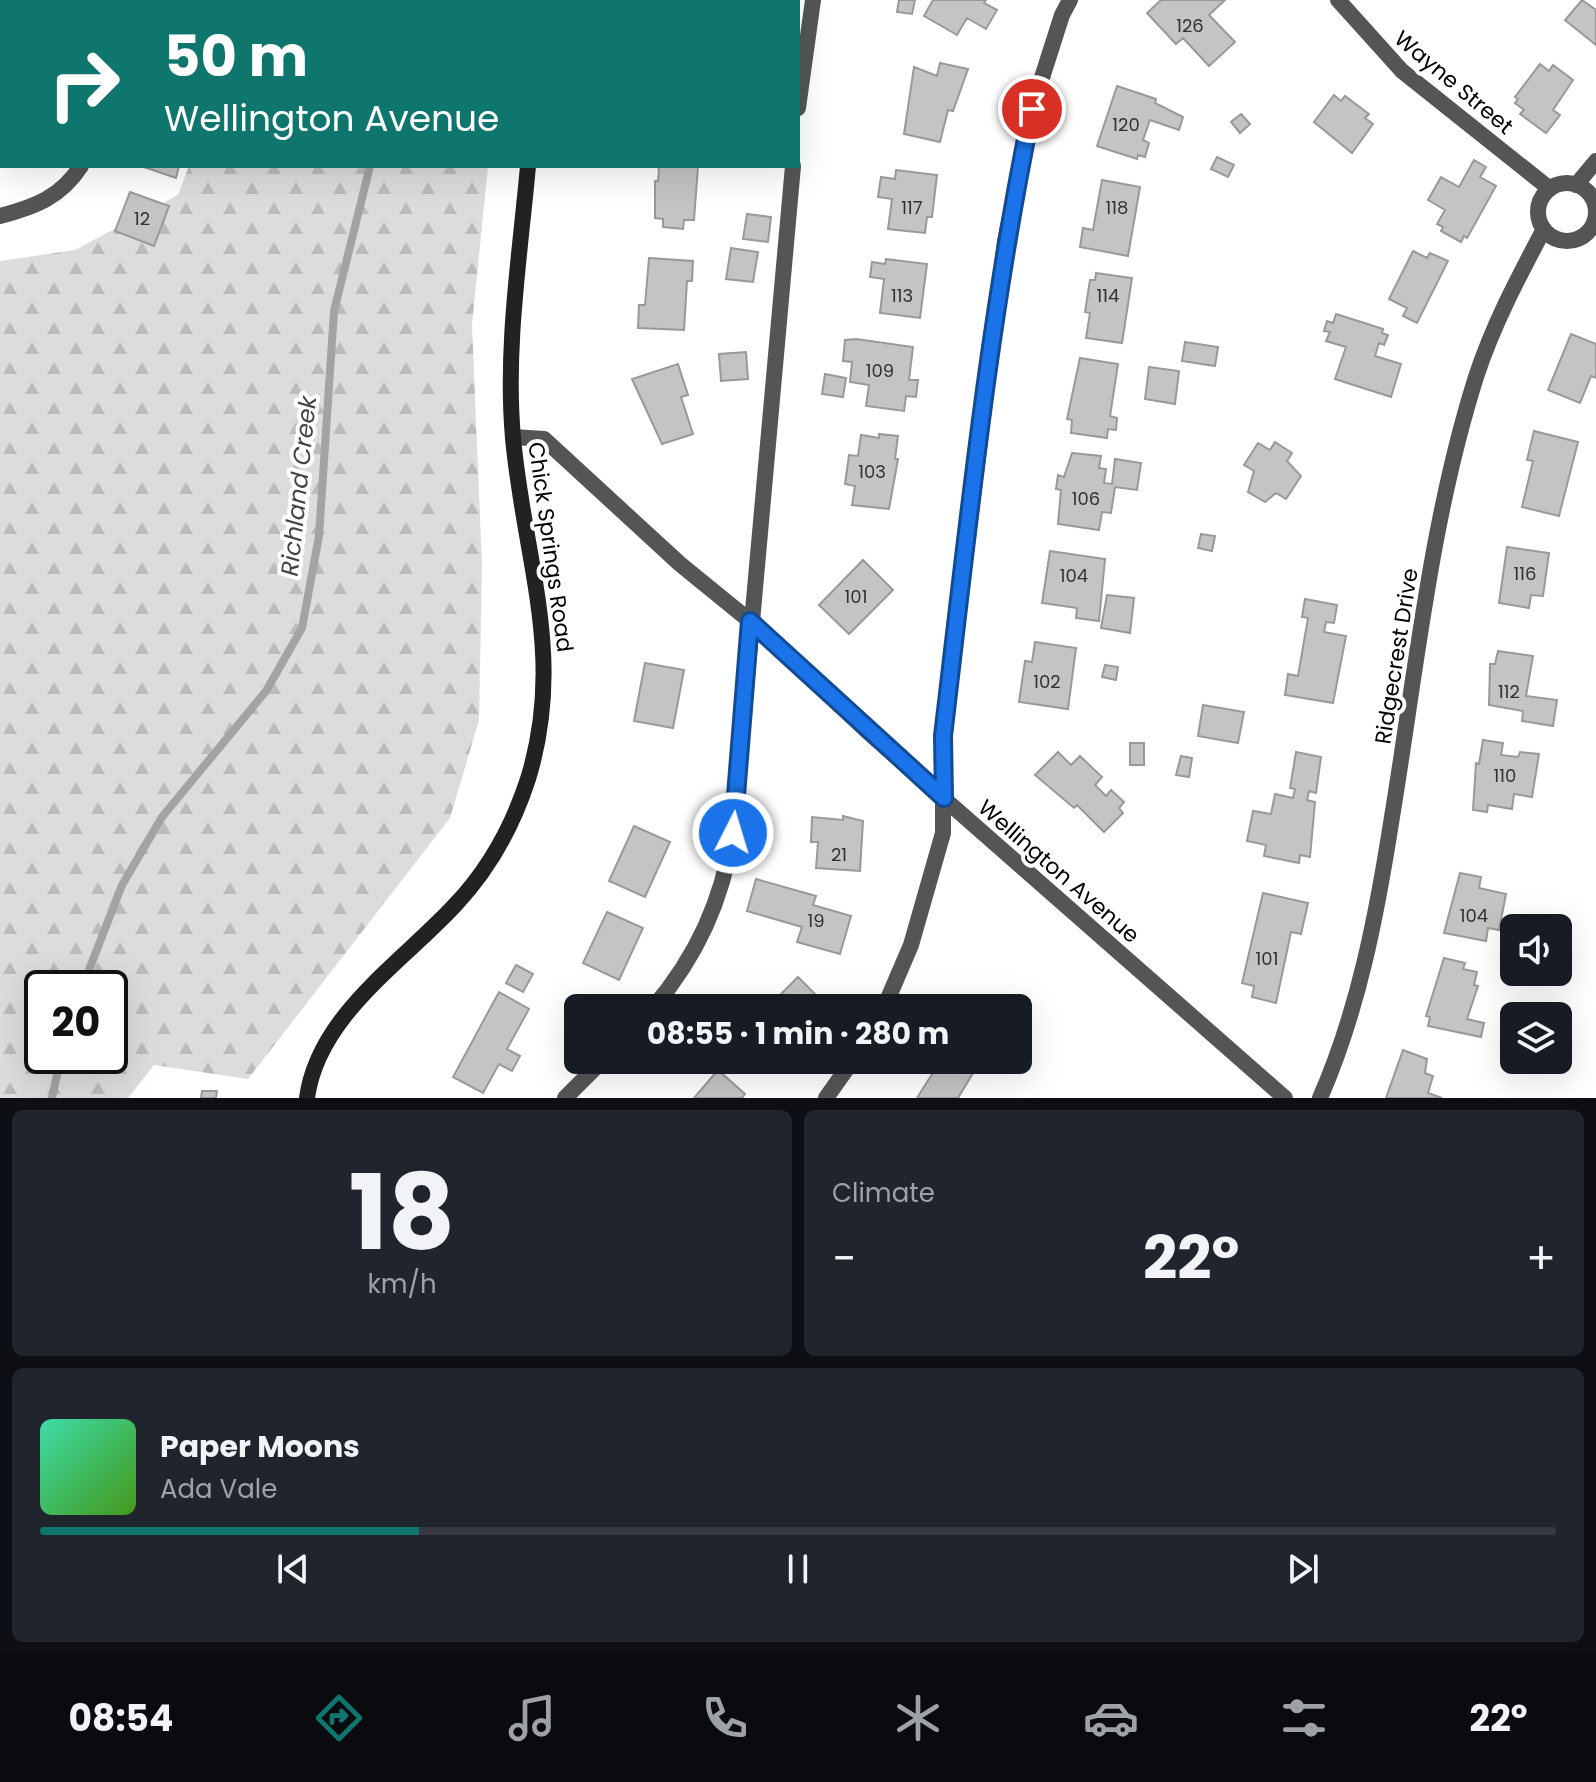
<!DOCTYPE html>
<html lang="en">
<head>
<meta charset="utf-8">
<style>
	:root { --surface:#171b24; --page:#20242c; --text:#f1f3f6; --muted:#9ea1a6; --line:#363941; --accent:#0f766e }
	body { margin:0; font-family:Poppins,sans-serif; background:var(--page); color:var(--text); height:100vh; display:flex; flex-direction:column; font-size:30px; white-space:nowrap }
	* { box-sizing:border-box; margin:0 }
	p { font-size:26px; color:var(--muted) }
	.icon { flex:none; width:44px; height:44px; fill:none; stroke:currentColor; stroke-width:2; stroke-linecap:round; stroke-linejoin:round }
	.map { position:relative; height:1098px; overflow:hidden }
	.panel { display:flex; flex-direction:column; gap:12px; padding:12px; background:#0d0f14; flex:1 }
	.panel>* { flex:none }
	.guide { position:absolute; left:0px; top:0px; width:800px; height:168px; box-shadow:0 8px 32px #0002; background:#0f766e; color:#fff; overflow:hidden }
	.tools { position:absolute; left:1500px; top:914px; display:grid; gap:16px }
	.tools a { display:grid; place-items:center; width:72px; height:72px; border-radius:12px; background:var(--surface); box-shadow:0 8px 32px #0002; font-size:40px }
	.speed { position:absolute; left:24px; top:970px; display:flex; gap:16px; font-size:40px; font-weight:700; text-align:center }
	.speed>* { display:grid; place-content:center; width:104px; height:104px; border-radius:50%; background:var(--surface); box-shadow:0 8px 32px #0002; line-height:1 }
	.speed .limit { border:4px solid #111; border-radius:12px; background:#fff; color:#111 }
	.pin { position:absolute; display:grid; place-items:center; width:68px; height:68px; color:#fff; margin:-34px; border:4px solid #fff; border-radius:50%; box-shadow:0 2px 8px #0007 }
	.me { position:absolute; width:88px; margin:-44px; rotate:5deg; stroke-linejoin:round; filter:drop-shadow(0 0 6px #0008) }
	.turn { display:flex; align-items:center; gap:28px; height:168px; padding:0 32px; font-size:36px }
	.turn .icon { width:104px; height:104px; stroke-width:2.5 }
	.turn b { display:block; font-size:56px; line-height:68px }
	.big { font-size:60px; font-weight:700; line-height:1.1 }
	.panel .tile { flex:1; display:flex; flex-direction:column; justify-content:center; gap:12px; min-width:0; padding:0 28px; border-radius:12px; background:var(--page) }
	.panel .dial { align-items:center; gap:0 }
	.dial b { font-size:104px; line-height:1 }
	.song { display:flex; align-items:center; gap:24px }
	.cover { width:96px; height:96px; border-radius:12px; background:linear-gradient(135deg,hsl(160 70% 55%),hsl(100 70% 35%)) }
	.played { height:8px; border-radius:4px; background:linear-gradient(90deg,var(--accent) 25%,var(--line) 25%) }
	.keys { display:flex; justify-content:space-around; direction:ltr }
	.heat { display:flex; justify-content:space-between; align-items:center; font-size:44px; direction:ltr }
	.panel .tiles { flex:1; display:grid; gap:12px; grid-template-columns:1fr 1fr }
	.tile:last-child { grid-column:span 2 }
	.trip { position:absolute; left:564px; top:994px; width:468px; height:80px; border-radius:12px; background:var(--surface); box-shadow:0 8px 32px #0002; font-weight:700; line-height:80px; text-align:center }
	.tabs { display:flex; height:128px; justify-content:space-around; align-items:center; background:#090b0e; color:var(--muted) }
	.tabs .icon { width:56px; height:56px }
	.tabs .active { color:var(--accent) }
	.tabs b { font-size:36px; color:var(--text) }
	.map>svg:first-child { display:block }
	.forest { fill:url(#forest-firs); fill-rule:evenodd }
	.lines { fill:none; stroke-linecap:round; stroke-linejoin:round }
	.stream { stroke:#a3a3a3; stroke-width:8 }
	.building { fill:#c4c4c4; stroke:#999; stroke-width:2 }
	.lane { stroke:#555; stroke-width:16 }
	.street { stroke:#555; stroke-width:16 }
	.secondary { stroke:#222; stroke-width:16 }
	.route-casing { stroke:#114b97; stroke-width:20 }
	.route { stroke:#1a73e8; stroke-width:14 }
	.labels { text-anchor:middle; stroke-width:8; stroke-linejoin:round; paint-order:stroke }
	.number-label { font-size:18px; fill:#313131 }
	.street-label { font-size:22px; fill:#000; stroke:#fff }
	.water-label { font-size:24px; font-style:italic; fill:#444; stroke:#fff }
</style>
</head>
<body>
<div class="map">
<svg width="1596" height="1098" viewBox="0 0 1596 1098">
	<defs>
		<pattern id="forest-firs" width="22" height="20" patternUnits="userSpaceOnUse" patternTransform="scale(2)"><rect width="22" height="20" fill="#dcdcdc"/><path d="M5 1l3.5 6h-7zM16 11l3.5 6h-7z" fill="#bbb"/></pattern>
	</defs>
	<rect width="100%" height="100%" fill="#fff"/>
	<path class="forest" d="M189 166H488L472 325 482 565 479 720 450 818 248 1079 154 1065 128 1098H0V261L75 250 178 195ZM42 988H110V1056H42Z"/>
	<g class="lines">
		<path class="stream" d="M354 0 355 2
			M82 988 122 885 162 817 266 691 302 628 319 536 334 311 370 166
			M52 1098 61 1056"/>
	</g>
	<path class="building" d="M665 0H716L664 2Z
		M899 0H915L912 14 897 12Z
		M933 0H986L984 3 997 10 986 29 967 18 957 35 924 16Z
		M1161 0H1225L1209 15 1235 42 1209 66 1183 38 1176 44 1147 13Z
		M1582 0 1596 10V45L1565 20Z
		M940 63 968 69 953 111 948 110 940 142 904 134 914 67 937 76Z
		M1540 64 1549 71 1553 65 1573 80 1553 110 1560 115 1546 133 1520 114 1524 110 1515 103 1518 99 1515 97Z
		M1117 86 1156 99 1155 103 1183 117 1179 130 1150 120 1143 140 1149 143 1145 157 1138 155 1137 159 1097 146Z
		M1334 95 1341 101 1345 96 1369 114 1365 118 1373 124 1352 153 1314 122Z
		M1241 114 1250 124 1240 133 1231 122Z
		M1217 157 1234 165 1228 177 1211 169Z
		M1474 160 1486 167 1480 177 1496 186 1467 238 1464 236 1461 242 1441 231 1443 227 1437 224 1445 210 1428 200 1441 177 1459 187Z
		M141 166H179L176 178Z
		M654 166H698L694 220H684L683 229 663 227V219L655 218V181H658L659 168Z
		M896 170 937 175 932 217H927L925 233 888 229 892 199 878 197 881 177 895 179Z
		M1102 180 1140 187 1128 256 1080 247 1083 228 1093 230Z
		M130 192 169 206 154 246 115 231Z
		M747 214 771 217 768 242 743 239Z
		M731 248 758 252 753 282 726 279Z
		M1413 251 1427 258 1430 253 1448 261 1417 323 1403 316 1407 308 1389 299Z
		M649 258 693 261 692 281H687L684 330 638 328 639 305H645Z
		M886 259 927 264 920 318 880 313 884 279 870 277 872 262 885 264Z
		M1096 273 1132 278 1122 343 1086 338 1090 313 1085 312 1090 280H1095Z
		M1336 314 1383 329 1382 333 1388 335 1384 345 1379 343 1375 356 1401 364 1391 397 1335 379 1346 347 1326 341 1330 332 1324 331 1327 321 1333 323Z
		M1571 334 1596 344V378L1591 376 1580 403 1548 390Z
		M856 339 913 347 909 380H918L916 397 906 396 904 411 866 406 869 385 850 382 852 362 843 361 845 340Z
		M1185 342 1218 347 1215 366 1182 361Z
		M746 352 748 379 721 381 719 354Z
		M1080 358 1118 364 1110 416 1117 418 1116 430 1108 429 1107 438 1071 433 1072 420 1067 419Z
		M678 364 688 395 681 397 693 434 662 444 632 379Z
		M1149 367 1179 371 1175 404 1145 399Z
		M825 374 846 378 843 397 822 394Z
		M1534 431 1578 442 1559 516 1522 507 1533 461 1527 460Z
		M879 434 898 436 895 459H898L889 509 852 505 855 486 845 484 849 455 858 456 861 435 879 438Z
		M1275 442 1292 453 1287 461 1301 476 1286 499 1276 493 1265 502 1248 492 1254 471 1244 465 1258 443 1270 450Z
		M1072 453 1101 456 1099 468 1106 469 1104 483 1112 484 1115 459 1141 463 1137 490 1115 487 1111 513 1102 512 1099 530 1058 524 1061 490 1056 489 1058 475 1064 477Z
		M1201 534 1215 536 1212 551 1198 548Z
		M1507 547 1549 553 1543 596 1531 595 1529 608 1499 603Z
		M1050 551 1105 559 1099 621 1076 618 1077 608 1042 603Z
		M863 560 893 590 849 634 819 605Z
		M1107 595 1134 598 1130 633 1101 628Z
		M1305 599 1337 605 1334 623 1326 622 1324 632 1346 636 1333 703 1285 695 1288 674 1298 676 1308 618 1302 617Z
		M1035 642 1076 648 1068 709 1019 702 1025 661 1032 662Z
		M1498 651 1533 656 1526 696 1557 700 1553 726 1522 721 1523 711 1489 705 1490 664H1495Z
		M645 663 684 670 673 728 634 721Z
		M1105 665 1118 667 1116 680 1102 677Z
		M1203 705 1244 712 1238 743 1198 736Z
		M1483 740 1503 743 1501 755 1518 757 1520 752 1539 754 1532 797 1514 794 1512 809 1488 805 1487 812 1473 810 1476 763 1479 764Z
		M1130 743H1144V765H1130Z
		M1058 752 1071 765 1080 756 1102 777 1095 785 1106 796 1111 790 1124 802 1119 808 1123 813 1104 832 1077 805 1074 808 1035 775Z
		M1296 752 1321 757 1316 793 1309 791 1307 800 1315 802 1310 857 1300 855 1299 863 1264 856 1266 845 1247 841 1253 811 1271 814 1275 794 1293 798 1295 789 1290 788Z
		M1181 756 1192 758 1189 777 1176 775Z
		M843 816 863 821 860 871 816 868 818 842H811L812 817 843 820Z
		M634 826 670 842 645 897 609 881Z
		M1460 873 1481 877 1479 888 1506 894 1499 930 1488 928 1486 941 1444 933Z
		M756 879 816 896 813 905 851 916 840 954 797 942 802 927 747 911Z
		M1263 893 1308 903 1301 934 1291 932 1276 1003 1252 997 1254 986 1242 983Z
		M607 912 643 928 619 980 583 963Z
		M1444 958 1465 963 1463 969 1477 972 1474 985 1478 986 1467 1019 1484 1023 1481 1037 1428 1026 1430 1017 1426 1016Z
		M516 965 533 974 523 992 506 983Z
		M798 977 822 1001 815 1008H767Z
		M499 992 529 1009 507 1049 520 1056 512 1071 499 1064 483 1093 453 1077Z
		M578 1038V1060H583L579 1064 566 1050Z
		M1403 1050 1427 1059 1425 1073 1433 1076 1428 1093 1442 1098H1386Z
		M941 1060H951L973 1073 958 1098H917Z
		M718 1070 745 1094 742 1098H694Z
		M202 1091H217L216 1098H201Z"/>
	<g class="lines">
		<path class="lane" d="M798 108 813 0
			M653 1008C697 956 722 901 733 833L793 166
			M565 1098 603 1060"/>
		<path class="street" d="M106 0V2
			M1338 0 1402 71 1550 189
			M1538 212a29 29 0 1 1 58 0a29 29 0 1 1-58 0Z
			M1576 185 1596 161
			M0 216C35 207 61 197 81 166
			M513 437 544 439 680 564 750 621 867 731 1285 1098
			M884 1008 911 945 943 833V736L1005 241 1032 109 1062 15 1070 0
			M826 1098 853 1060
			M1320 1098C1359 1009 1377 913 1392 817 1416 671 1431 519 1476 377 1493 325 1518 278 1544 229"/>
		<path class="secondary" d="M544 2V0
			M307 1098C318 1015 404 961 456 904 489 869 513 825 528 779 566 656 524 560 513 438 505 348 520 255 528 166"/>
	</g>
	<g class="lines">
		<defs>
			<path id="route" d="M733 833 750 621 944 798 943 736C968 526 989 317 1032 109"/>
		</defs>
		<use href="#route" class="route-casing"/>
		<use href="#route" class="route"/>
	</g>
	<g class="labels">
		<g class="number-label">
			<text x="1190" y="32">126</text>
			<text x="1126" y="131">120</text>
			<text x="912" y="214">117</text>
			<text x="1117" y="214">118</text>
			<text x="142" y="225">12</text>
			<text x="902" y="302">113</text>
			<text x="1108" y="302">114</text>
			<text x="880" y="377">109</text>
			<text x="872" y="478">103</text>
			<text x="1086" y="505">106</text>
			<text x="1525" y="580">116</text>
			<text x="1074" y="582">104</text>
			<text x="856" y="603">101</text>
			<text x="1047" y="688">102</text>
			<text x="1509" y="698">112</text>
			<text x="1505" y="782">110</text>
			<text x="839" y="861">21</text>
			<text x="1474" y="922">104</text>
			<text x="816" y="927">19</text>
			<text x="1267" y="965">101</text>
		</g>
		<g class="street-label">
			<text transform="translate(1454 82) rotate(40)" y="8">Wayne Street</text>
			<text transform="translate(551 547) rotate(82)" y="8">Chick Springs Road</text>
			<text transform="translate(1396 656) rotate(-81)" y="8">Ridgecrest Drive</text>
			<text transform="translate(1059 871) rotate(41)" y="8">Wellington Avenue</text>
		</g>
		<g class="water-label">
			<text transform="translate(299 486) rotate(-84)" y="8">Richland Creek</text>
		</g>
	</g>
</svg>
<div class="tools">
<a><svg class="icon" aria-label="sound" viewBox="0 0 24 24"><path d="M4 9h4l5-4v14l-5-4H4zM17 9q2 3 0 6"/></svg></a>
<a><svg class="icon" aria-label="layers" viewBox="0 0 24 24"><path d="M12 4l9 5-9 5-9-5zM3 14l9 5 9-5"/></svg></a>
</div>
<div class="speed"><div class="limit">20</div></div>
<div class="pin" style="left:1032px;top:109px;background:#d93025"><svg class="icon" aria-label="arrive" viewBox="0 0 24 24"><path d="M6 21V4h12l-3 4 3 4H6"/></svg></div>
<svg class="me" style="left:733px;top:833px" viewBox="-20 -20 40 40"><circle r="17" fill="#1a73e8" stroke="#fff" stroke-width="3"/><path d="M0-11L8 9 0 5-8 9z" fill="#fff"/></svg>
<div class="trip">08:55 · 1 min · 280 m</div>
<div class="guide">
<div class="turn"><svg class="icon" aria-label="right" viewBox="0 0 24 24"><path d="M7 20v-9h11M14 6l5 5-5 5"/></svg><div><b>50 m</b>Wellington Avenue</div></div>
</div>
</div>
<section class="panel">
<div class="tiles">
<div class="tile dial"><b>18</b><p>km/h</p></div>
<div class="tile"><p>Climate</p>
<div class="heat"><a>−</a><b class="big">22°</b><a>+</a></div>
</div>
<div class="tile">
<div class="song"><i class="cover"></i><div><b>Paper Moons</b><p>Ada Vale</p></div></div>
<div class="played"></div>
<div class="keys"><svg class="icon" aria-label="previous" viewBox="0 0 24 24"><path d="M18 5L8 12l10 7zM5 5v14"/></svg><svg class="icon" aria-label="pause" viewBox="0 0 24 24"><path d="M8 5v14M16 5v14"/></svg><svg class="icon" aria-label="next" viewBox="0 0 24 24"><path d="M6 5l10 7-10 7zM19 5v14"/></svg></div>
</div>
</div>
</section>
<nav class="tabs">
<b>08:54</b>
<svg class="icon active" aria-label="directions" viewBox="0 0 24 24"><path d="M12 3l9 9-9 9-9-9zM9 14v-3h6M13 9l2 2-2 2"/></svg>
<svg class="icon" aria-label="music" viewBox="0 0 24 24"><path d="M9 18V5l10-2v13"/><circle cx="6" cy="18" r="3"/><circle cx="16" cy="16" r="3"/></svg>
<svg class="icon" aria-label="phone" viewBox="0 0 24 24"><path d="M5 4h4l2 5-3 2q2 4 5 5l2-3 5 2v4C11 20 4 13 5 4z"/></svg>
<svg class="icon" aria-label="climate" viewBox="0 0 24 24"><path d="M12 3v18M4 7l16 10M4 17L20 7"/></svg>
<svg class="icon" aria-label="car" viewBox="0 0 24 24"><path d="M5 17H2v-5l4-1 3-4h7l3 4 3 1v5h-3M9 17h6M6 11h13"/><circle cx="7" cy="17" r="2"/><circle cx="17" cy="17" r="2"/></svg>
<svg class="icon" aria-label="filters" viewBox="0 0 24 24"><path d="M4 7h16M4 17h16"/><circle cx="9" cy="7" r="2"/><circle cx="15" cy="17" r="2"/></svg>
<b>22°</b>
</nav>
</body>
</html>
